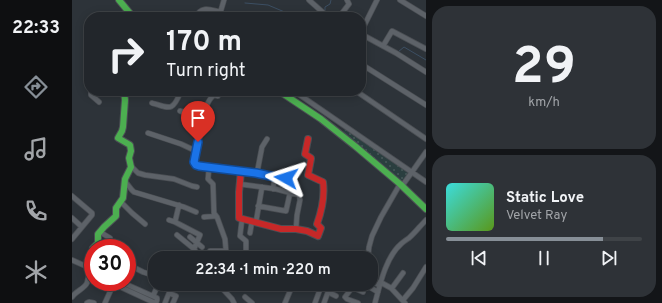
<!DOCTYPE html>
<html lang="en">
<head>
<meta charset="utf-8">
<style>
	:root { --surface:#22262b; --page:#2e3237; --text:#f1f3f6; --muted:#a2a5a9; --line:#3f4347; --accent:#878f97 }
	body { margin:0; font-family:Overpass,sans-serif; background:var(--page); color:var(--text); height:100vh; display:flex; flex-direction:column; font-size:15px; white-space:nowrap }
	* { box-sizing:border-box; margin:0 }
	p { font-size:13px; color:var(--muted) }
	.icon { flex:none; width:22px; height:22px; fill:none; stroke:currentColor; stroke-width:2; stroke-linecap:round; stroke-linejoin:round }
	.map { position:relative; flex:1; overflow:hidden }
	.details { display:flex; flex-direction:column; gap:6px; padding:6px; background:#131518; width:236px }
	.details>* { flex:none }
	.guide { position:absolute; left:12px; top:12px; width:282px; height:84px; border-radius:16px; box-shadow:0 2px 10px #0003,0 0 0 1px var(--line); background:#22262b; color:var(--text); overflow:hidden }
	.speed { position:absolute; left:12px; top:239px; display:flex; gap:8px; font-size:20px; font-weight:700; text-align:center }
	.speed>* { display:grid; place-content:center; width:52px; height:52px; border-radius:50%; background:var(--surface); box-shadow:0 2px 10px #0003,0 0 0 1px var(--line); line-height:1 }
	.speed .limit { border:6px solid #d22; background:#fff; color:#111 }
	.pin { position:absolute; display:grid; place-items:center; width:34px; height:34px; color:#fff; margin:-41px -17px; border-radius:50% 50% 50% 0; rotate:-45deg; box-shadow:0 0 4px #0007 }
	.pin .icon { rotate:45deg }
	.me { position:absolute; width:44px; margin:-22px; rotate:276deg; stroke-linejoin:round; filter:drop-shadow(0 0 3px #0008) }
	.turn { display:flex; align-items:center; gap:14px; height:84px; padding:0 16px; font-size:18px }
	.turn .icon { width:52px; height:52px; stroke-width:2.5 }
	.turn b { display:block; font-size:28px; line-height:34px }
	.details .widget { flex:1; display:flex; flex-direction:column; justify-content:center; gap:6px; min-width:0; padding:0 14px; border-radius:16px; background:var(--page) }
	.details .dial { align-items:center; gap:0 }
	.dial b { font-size:52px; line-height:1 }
	.song { display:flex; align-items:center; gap:12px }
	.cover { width:48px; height:48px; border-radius:6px; background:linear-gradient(135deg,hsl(180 70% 55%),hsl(90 70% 35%)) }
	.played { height:4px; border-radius:2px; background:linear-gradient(90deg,var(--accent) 80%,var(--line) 80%) }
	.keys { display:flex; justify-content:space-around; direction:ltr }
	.trip { position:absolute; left:76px; top:251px; width:230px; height:40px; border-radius:16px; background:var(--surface); box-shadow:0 2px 10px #0003,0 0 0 1px var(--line); font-weight:600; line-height:40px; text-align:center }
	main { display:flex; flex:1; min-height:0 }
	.dock { display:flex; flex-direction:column; width:72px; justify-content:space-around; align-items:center; background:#0e0f11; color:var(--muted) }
	.dock .icon { width:28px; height:28px }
	.dock .on { color:var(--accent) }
	.dock b { font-size:18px; color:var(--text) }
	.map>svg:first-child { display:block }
	.grass { fill:url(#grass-dots) }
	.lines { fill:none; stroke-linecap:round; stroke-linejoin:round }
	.stream { stroke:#3c4f63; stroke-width:1 }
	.street-casing { stroke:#4b4f54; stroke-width:6 }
	.fast-casing { stroke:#4b4f54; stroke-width:8 }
	.jam-casing { stroke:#4b4f54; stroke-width:8 }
	.street { stroke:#5d6268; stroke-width:4.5 }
	.fast { stroke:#4caf50; stroke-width:6 }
	.jam { stroke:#c62828; stroke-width:6 }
	.route-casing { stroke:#114b97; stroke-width:10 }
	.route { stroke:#1a73e8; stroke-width:7 }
</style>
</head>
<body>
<main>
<nav class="dock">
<b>22:33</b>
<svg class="icon on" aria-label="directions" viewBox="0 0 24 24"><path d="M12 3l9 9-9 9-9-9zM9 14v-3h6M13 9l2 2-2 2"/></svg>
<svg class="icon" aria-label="music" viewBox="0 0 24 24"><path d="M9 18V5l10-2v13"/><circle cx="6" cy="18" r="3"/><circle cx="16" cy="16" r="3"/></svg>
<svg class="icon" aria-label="phone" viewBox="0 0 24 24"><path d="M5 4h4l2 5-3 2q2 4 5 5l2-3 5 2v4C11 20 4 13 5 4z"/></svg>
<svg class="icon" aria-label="climate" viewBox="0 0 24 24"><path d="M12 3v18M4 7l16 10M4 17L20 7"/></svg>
</nav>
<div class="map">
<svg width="354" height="303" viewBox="0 0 354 303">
	<defs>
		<pattern id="grass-dots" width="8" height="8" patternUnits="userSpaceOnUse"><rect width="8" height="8" fill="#2a3e3f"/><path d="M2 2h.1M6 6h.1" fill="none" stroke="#475859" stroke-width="1.8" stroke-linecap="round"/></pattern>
	</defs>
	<rect width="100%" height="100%" fill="#2d3339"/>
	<path class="grass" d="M274 127 338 172 330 184 270 133Z"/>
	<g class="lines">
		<path class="stream" d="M173 3 196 5 215 13 219 17
			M253 10V7L258 4 259 0
			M308 47 319 52
			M326 52 332 47 354 60"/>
		<defs>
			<path id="street" d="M237 0 256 17
				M328 0 354 16
				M124 17C129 5 139 10 148 12
				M147 17 152 0
				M267 17 277 4 275 0
				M289 32 305 0
				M289 34 324 53 354 72
				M311 46 320 31 354 49
				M289 64 354 105
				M19 91V95L27 102
				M148 91 146 96 142 95C132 103 132 119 129 131 127 141 124 150 122 160 122 163 123 165 127 167L169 171 203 177 214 178
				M222 91 354 182
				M284 91 354 139
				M80 103C99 109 101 111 109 91
				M108 111 132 118
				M76 133 109 144 124 151
				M59 166 66 173 73 175 102 179 120 186 125 187
				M137 168 136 179 141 184 142 213 145 217 153 239 154 251 153 258
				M185 173 190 147 195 139
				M53 182C57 185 58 189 62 192L112 207 124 212
				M167 184 204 189 227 195 228 200 225 215 224 229
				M330 186 340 172 354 152
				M201 189 203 177
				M0 196 20 213V215L0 239
				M49 202 60 213 73 224
				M107 205 103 222 128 235 122 249 128 258
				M186 206 214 211 218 193
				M132 217 144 216
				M0 218 10 227
				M170 219 168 236 174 241V258
				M97 220 103 222
				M184 222 190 187
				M28 232 38 238
				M178 233 180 221
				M105 235 122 249
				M118 237 130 247
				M138 251H154
				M253 256 256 258
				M161 258 163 257 171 258
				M296 258 297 247 300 236 309 217 328 184
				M0 260 20 269
				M55 264 71 272 83 276
				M299 281 307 285
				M49 282 85 298V300L84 303
				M308 282 319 288 333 303
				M42 284 83 303
				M146 284 160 299 162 303
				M242 284 248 287
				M276 284 280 287 291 292
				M283 284 273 297 275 299 286 303
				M292 284 306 292
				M320 288 331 273
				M256 292 264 296
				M81 296 86 285
				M0 297C4 291 12 289 15 283L20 262 21 248
				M173 297 180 303
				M331 300 341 288 354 267
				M15 303 17 302 22 303
				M33 303 42 283
				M93 303 97 293 104 296 101 303
				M213 303 221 284
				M243 303 250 284
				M252 303 256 292 260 284
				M303 303C308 284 314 257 329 244 331 242 334 240 337 238 343 233 348 226 354 220"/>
			<path id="fast" d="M47 0 61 17
				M207 91 249 119 283 146 328 184 354 209
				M21 248 26 243V234L32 227 44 216V208L51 198 53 179 59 167 57 158 59 151 58 145 46 138 50 131 51 127 53 100 52 91"/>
			<path id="jam" d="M169 171 167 192V218L209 229H224L235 231 246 236 249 228 245 224C250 210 253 197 251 182L236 175 239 159V158L233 154 236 139"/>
		</defs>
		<use href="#street" class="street-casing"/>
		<use href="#fast" class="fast-casing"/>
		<use href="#jam" class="jam-casing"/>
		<use href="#street" class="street"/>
		<use href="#fast" class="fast"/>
		<use href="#jam" class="jam"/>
	</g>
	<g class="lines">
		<defs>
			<path id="route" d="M126 142 122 162 124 165 127 166 184 173 203 177 214 178"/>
		</defs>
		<use href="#route" class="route-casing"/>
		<use href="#route" class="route"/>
	</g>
</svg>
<div class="speed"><div class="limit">30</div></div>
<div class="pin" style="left:126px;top:142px;background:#d93025"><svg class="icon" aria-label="arrive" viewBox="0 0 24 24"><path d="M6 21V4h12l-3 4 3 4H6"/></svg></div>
<svg class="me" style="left:214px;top:178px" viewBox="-20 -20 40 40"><path d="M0-17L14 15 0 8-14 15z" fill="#1a73e8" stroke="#fff" stroke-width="4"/></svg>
<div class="trip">22:34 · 1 min · 220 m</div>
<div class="guide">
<div class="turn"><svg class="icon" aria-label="right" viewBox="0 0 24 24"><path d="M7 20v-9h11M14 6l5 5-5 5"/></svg><div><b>170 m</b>Turn right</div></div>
</div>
</div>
<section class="details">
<div class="widget dial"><b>29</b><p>km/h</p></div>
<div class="widget">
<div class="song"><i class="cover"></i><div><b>Static Love</b><p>Velvet Ray</p></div></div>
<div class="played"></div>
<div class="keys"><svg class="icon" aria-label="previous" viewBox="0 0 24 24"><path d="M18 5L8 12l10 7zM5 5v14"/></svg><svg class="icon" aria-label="pause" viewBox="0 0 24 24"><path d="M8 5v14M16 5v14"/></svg><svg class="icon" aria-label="next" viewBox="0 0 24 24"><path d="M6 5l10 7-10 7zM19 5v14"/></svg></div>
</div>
</section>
</main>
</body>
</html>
